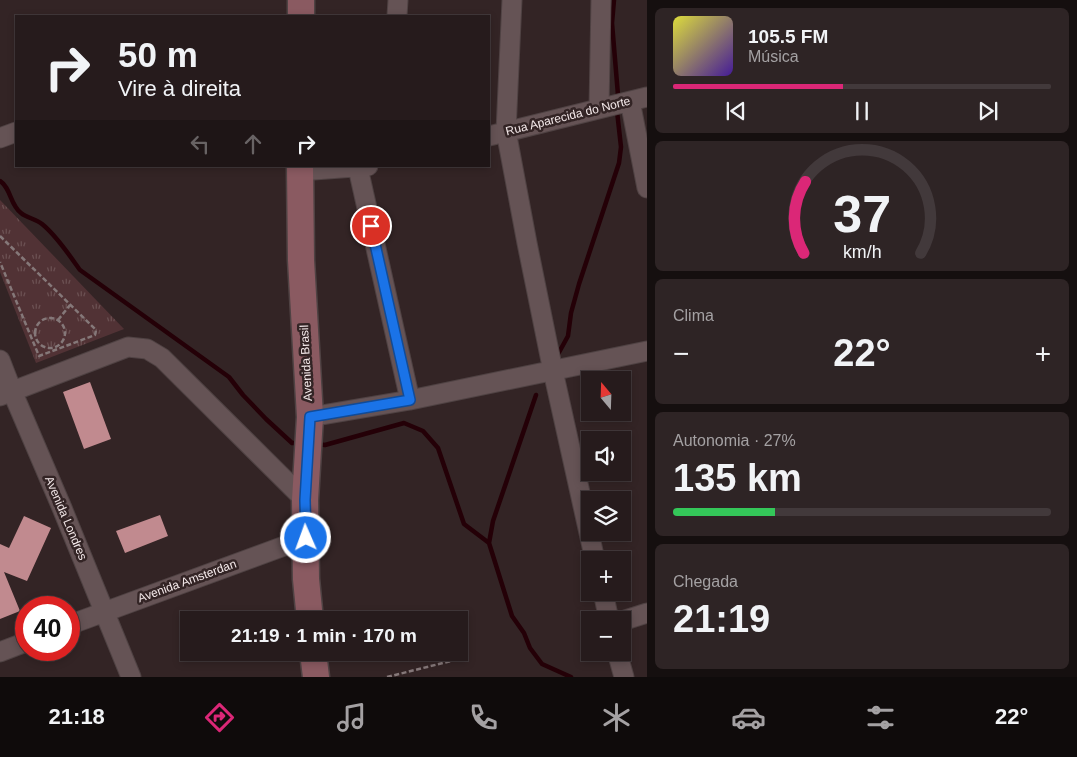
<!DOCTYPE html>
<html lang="pt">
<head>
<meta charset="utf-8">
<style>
	:root { --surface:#261b1c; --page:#2e2425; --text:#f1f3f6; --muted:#a4a1a3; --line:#42393b; --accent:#db2777 }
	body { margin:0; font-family:Arial,sans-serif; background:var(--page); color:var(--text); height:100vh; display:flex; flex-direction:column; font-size:19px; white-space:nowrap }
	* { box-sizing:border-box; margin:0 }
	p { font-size:16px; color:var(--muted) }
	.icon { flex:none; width:28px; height:28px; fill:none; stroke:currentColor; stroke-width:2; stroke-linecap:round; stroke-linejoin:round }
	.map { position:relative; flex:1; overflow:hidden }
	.side { display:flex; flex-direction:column; gap:8px; padding:8px; background:#150f0f; width:430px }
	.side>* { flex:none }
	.hud { position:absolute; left:15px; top:15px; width:475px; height:152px; border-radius:0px; box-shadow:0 2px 8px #0003,0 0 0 1px var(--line); background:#261b1c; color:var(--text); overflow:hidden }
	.needle { width:32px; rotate:341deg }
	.tools { position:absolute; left:581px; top:371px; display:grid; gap:10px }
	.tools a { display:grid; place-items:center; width:50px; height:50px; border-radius:0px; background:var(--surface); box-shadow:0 2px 8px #0003,0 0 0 1px var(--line); font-size:25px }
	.speed { position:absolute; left:15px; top:596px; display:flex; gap:10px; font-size:25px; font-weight:700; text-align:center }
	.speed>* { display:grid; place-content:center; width:65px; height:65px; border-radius:50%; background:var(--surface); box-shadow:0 2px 8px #0003,0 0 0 1px var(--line); line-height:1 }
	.speed .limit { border:8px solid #d22; background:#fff; color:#111 }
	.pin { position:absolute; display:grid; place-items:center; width:42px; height:42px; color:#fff; margin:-21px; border:2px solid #fff; border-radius:50%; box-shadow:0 1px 5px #0007 }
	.me { position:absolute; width:55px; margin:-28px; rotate:358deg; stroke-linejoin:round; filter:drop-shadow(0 0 4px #0008) }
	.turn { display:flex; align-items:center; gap:18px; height:105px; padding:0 20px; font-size:22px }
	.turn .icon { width:65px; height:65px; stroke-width:2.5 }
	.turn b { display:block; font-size:35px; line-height:42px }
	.lanes { display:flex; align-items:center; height:48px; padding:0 20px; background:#0003; justify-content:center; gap:25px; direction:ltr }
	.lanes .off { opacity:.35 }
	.big { font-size:38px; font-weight:700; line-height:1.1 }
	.side .card { flex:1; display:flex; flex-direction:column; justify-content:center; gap:8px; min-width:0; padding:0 18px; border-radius:8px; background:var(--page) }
	.side .dial { align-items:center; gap:0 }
	.dial svg { height:130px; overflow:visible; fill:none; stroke:var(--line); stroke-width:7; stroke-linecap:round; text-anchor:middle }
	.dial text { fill:var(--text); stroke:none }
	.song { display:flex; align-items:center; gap:15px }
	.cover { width:60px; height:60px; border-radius:8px; background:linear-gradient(135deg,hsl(60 70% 55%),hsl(260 70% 35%)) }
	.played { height:5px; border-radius:2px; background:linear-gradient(90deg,var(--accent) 45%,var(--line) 45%) }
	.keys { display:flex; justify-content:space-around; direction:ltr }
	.heat { display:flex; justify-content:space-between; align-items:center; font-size:28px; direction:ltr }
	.charge { height:8px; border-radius:4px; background:linear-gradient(90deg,#34c759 27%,var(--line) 0) }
	.trip { position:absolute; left:180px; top:611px; width:288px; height:50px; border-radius:0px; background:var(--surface); box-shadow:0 2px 8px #0003,0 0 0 1px var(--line); font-weight:700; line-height:50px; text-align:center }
	.dock { display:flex; height:80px; justify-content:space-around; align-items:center; background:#0f0b0b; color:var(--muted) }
	.dock .icon { width:35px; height:35px }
	.dock .selected { color:var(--accent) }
	.dock b { font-size:22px; color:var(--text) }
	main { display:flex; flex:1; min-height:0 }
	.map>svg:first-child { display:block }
	.park { fill:url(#park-tufts) }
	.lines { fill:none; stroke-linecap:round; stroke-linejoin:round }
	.stream { stroke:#240007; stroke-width:4.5 }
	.building { fill:#c18a8f }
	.street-casing { stroke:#4f4243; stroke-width:21 }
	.secondary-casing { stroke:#4f4243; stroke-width:29 }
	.path { stroke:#857879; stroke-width:2.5; stroke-dasharray:5 2.5; stroke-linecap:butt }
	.street { stroke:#655355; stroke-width:19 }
	.secondary { stroke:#8a5a61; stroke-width:26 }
	.route-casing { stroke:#114b97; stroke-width:12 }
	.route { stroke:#1a73e8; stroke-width:9 }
	.labels { text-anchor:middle; stroke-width:5; stroke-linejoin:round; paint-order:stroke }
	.street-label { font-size:12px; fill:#f4e9ea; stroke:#332425 }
</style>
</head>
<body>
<main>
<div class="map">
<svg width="647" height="677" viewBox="0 0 647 677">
	<defs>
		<pattern id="park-tufts" width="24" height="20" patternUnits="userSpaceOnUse" patternTransform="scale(1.25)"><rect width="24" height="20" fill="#513235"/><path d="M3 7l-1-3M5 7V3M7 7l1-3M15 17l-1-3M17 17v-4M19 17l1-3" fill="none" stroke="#6b5052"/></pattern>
	</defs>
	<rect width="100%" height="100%" fill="#332425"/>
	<path class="park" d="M0 200 124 329 36 363 0 272Z"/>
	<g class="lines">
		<path class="stream" d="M614 0 612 23 618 95
			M0 181C11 188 10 205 21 213 27 218 36 219 42 224 57 236 69 255 80 270L229 377 243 395 266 419 292 443H300
			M557 356 568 336 571 313 579 284 619 163 621 147 617 111
			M316 444 325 445 404 423 423 431 438 448 464 524 489 543 512 616 524 633 530 648 542 664 571 677
			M489 543 493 521 536 395"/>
	</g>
	<path class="building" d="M90 382 111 439 84 449 63 392Z
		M160 515 168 536 125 553 116 531Z
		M24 516 51 528 27 581 4 572 20 611 0 619V544L9 548Z"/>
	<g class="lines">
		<defs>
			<path id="street" d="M512 0 506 131 527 243 553 371 595 560
				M397 16 398 0
				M630 101 647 188
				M599 108 601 0
				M489 136 647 97
				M0 138 16 132
				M358 168 410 400
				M300 171 368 166
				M0 360 12 391 62 508 131 677
				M0 396 128 347 147 349 162 358 305 500
				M310 417 410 400 647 351
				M603 592 609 620
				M622 621 647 613
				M69 625 306 538
				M0 652 26 642
				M617 652 624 677"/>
			<path id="secondary" d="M301 0V16
				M300 166 301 260 310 417 305 500 306 579 310 620
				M313 652 316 677"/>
		</defs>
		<use href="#street" class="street-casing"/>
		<use href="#secondary" class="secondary-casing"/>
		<path class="path" d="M0 236 96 330 95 335 39 356 0 262
			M35 333a15 15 0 1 1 30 0a15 15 0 1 1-30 0Z
			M58 320 70 305
			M387 677 463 658"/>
		<use href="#street" class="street"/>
		<use href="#secondary" class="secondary"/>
	</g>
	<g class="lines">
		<defs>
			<path id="route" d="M306 538 305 500 310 417 410 400 371 226"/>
		</defs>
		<use href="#route" class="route-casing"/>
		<use href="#route" class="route"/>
	</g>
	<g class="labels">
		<g class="street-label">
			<text transform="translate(568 116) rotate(-14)" y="4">Rua Aparecida do Norte</text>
			<text transform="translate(306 363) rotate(-93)" y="4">Avenida Brasil</text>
			<text transform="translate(66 518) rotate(67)" y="4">Avenida Londres</text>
			<text transform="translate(187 581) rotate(-20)" y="4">Avenida Amsterdan</text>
		</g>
	</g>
</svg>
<div class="tools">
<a><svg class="needle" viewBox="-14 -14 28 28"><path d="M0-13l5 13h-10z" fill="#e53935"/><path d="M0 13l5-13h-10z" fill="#a4a1a3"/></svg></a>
<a><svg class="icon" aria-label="sound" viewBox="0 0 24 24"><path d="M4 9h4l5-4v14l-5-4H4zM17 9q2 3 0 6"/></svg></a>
<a><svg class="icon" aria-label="layers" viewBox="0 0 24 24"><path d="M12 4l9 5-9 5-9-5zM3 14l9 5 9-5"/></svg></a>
<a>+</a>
<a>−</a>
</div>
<div class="speed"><div class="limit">40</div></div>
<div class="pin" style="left:371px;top:226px;background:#d93025"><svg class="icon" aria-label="arrive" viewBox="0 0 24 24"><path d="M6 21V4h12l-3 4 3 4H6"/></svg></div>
<svg class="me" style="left:306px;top:538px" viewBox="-20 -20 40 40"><circle r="17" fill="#1a73e8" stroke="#fff" stroke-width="3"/><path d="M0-11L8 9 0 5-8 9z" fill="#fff"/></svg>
<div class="trip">21:19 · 1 min · 170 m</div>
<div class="hud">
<div class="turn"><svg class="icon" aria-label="right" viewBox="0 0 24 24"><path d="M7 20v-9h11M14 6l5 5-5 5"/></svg><div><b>50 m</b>Vire à direita</div></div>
<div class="lanes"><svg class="icon off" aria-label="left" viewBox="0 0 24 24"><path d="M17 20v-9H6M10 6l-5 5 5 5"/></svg><svg class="icon off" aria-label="ahead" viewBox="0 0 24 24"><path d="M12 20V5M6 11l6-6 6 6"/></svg><svg class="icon" aria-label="right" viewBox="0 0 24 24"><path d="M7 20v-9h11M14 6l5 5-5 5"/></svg></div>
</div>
</div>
<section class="side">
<div class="card">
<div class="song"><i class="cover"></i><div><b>105.5 FM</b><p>Música</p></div></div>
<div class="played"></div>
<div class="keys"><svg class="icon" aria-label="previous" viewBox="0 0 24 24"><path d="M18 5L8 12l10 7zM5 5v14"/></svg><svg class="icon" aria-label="pause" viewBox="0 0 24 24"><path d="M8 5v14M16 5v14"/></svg><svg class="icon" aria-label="next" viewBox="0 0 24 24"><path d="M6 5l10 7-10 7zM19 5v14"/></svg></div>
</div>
<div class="card dial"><svg viewBox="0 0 100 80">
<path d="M14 69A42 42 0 1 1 86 69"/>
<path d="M14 69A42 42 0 0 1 15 25" stroke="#db2777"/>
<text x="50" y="56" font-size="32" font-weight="700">37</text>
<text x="50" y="72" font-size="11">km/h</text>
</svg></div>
<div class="card"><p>Clima</p>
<div class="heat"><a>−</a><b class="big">22°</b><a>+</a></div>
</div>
<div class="card"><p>Autonomia · 27%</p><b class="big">135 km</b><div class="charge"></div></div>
<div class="card"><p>Chegada</p><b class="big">21:19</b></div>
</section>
</main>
<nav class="dock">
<b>21:18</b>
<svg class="icon selected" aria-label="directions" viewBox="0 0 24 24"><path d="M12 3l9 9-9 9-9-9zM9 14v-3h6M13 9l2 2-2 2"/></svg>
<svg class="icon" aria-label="music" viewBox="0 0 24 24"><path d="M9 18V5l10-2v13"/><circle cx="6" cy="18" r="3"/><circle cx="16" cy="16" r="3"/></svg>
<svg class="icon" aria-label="phone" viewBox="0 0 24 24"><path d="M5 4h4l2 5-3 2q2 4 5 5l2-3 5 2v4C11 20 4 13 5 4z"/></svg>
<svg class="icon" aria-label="climate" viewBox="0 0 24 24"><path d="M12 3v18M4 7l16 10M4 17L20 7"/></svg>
<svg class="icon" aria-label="car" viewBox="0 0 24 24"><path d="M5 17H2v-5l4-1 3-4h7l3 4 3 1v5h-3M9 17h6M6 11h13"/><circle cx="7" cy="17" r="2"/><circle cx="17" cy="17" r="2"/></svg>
<svg class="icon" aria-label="filters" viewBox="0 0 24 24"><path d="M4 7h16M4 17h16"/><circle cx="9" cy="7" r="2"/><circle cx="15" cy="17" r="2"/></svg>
<b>22°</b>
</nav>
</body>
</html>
